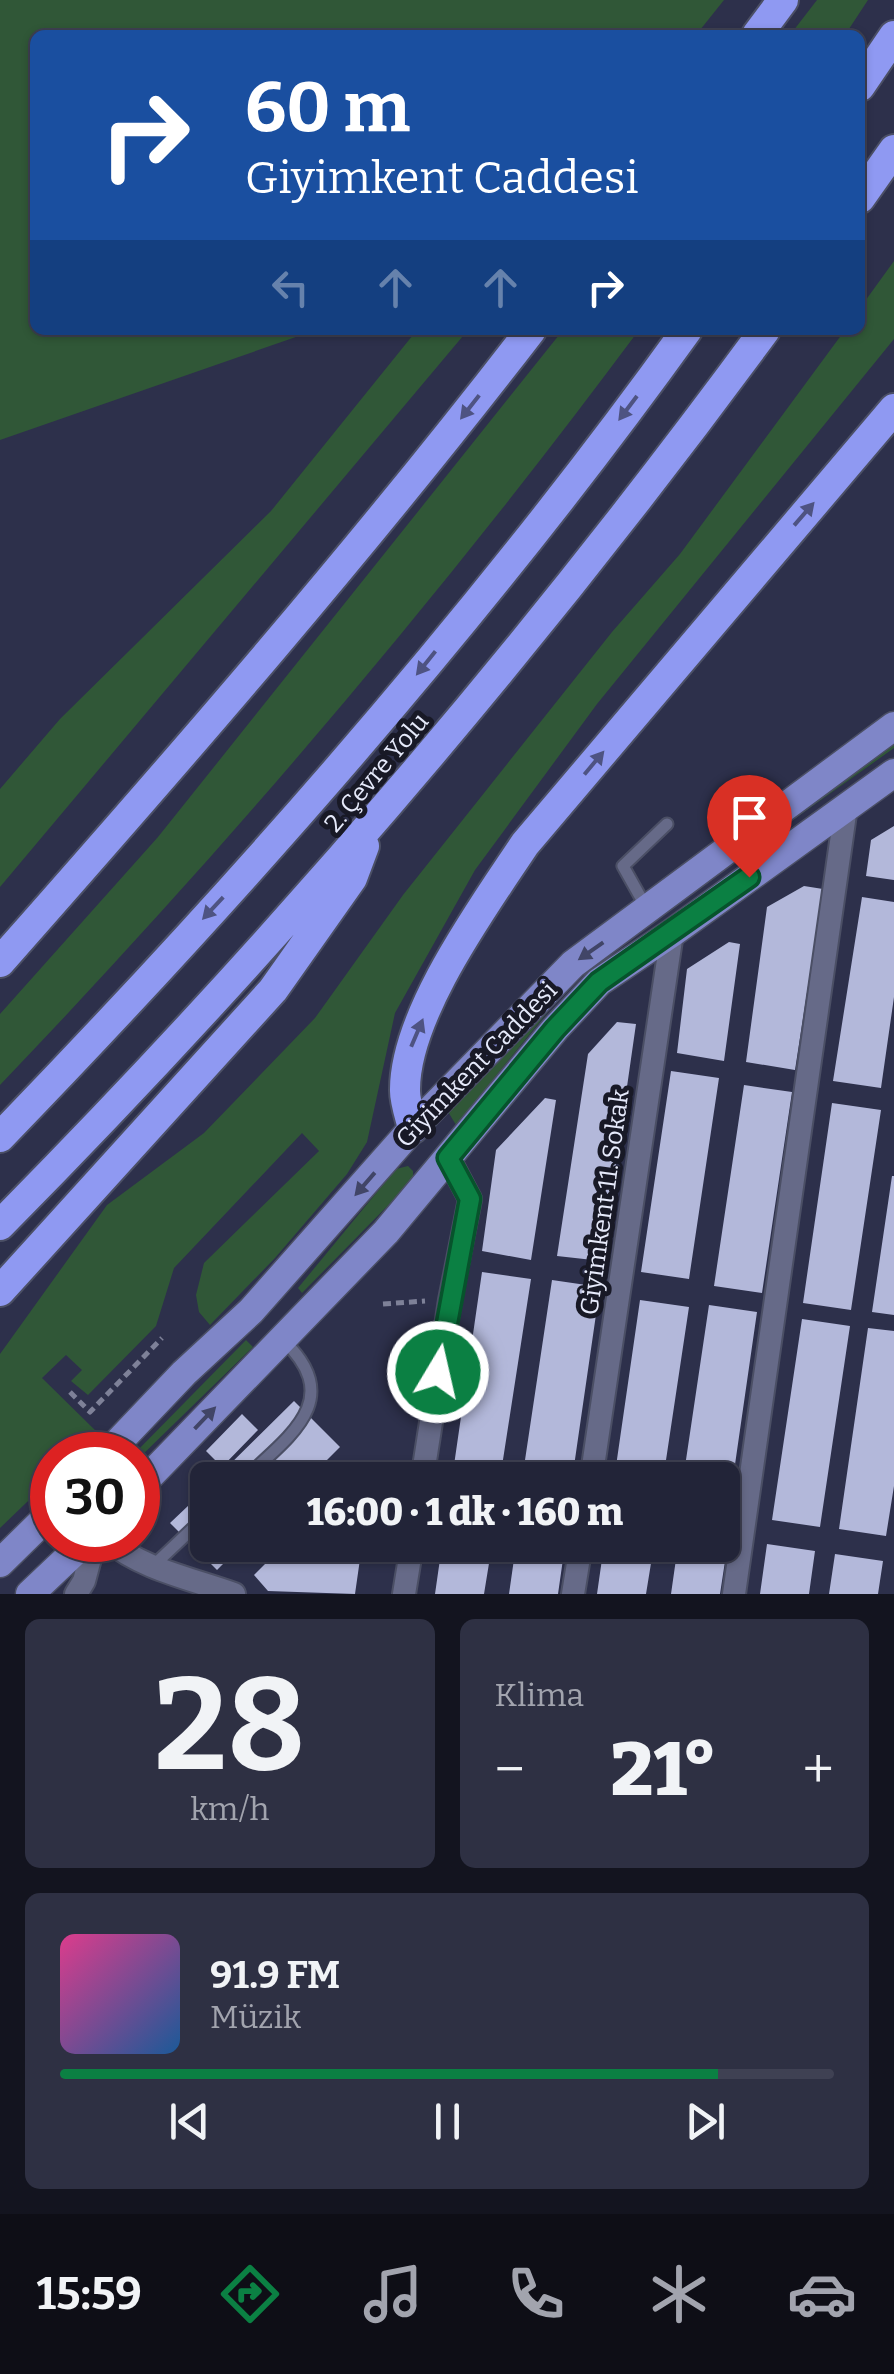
<!DOCTYPE html>
<html lang="tr">
<head>
<meta charset="utf-8">
<style>
	:root { --surface:#222438; --page:#2e3043; --text:#f1f3f6; --muted:#a2a4ae; --line:#3f4153; --accent:#0b8043 }
	body { margin:0; font-family:Bitter,serif; background:var(--page); color:var(--text); height:100vh; display:flex; flex-direction:column; font-size:38px; white-space:nowrap }
	* { box-sizing:border-box; margin:0 }
	p { font-size:32px; color:var(--muted) }
	.icon { flex:none; width:55px; height:55px; fill:none; stroke:currentColor; stroke-width:2; stroke-linecap:round; stroke-linejoin:round }
	.map { position:relative; height:1594px; overflow:hidden }
	.drawer { display:flex; flex-direction:column; gap:25px; padding:25px; background:#13141f; flex:1 }
	.drawer>* { flex:none }
	.hud { position:absolute; left:30px; top:30px; width:835px; height:305px; border-radius:15px; box-shadow:0 2px 8px #0004,0 0 0 2px var(--line); background:#1a4fa0; color:#fff; overflow:hidden }
	.speed { position:absolute; left:30px; top:1432px; display:flex; gap:20px; font-size:50px; font-weight:700; text-align:center }
	.speed>* { display:grid; place-content:center; width:130px; height:130px; border-radius:50%; background:var(--surface); box-shadow:0 2px 8px #0004,0 0 0 2px var(--line); line-height:1 }
	.speed .limit { border:15px solid #d22; background:#fff; color:#111 }
	.pin { position:absolute; display:grid; place-items:center; width:85px; height:85px; color:#fff; margin:-102px -42px; border-radius:50% 50% 50% 0; rotate:-45deg; box-shadow:0 0 10px #0007 }
	.pin .icon { rotate:45deg }
	.me { position:absolute; width:110px; margin:-55px; rotate:9deg; stroke-linejoin:round; filter:drop-shadow(0 0 8px #0008) }
	.turn { display:flex; align-items:center; gap:35px; height:210px; padding:0 50px; font-size:45px }
	.turn .icon { width:130px; height:130px; stroke-width:2.5 }
	.turn b { display:block; font-size:70px; line-height:85px }
	.lanes { display:flex; align-items:center; height:95px; padding:0 50px; background:#0003; justify-content:center; gap:50px; direction:ltr }
	.lanes .off { opacity:.35 }
	.big { font-size:75px; font-weight:800; line-height:1.1 }
	.drawer .tile { flex:1; display:flex; flex-direction:column; justify-content:center; gap:15px; min-width:0; padding:0 35px; border-radius:15px; background:var(--page) }
	.drawer .dial { align-items:center; gap:0 }
	.dial b { font-size:130px; line-height:1 }
	.song { display:flex; align-items:center; gap:30px }
	.cover { width:120px; height:120px; border-radius:15px; background:linear-gradient(135deg,hsl(330 70% 55%),hsl(210 70% 35%)) }
	.played { height:10px; border-radius:5px; background:linear-gradient(90deg,var(--accent) 85%,var(--line) 85%) }
	.keys { display:flex; justify-content:space-around; direction:ltr }
	.heat { display:flex; justify-content:space-between; align-items:center; font-size:55px; direction:ltr }
	.drawer .tiles { flex:1; display:grid; gap:25px; grid-template-columns:1fr 1fr }
	.tile:last-child { grid-column:span 2 }
	.trip { position:absolute; left:190px; top:1462px; width:550px; height:100px; border-radius:15px; background:var(--surface); box-shadow:0 2px 8px #0004,0 0 0 2px var(--line); font-weight:800; line-height:100px; text-align:center }
	.tab-bar { display:flex; height:160px; justify-content:space-around; align-items:center; background:#0e0e16; color:var(--muted) }
	.tab-bar .icon { width:70px; height:70px }
	.tab-bar .selected { color:var(--accent) }
	.tab-bar b { font-size:45px; color:var(--text) }
	.map>svg:first-child { display:block }
	.green { fill:#305737 }
	.building { fill:#b3b8da }
	.lines { fill:none; stroke-linecap:round; stroke-linejoin:round }
	.service-casing { stroke:#4b4f65; stroke-width:15 }
	.minor-casing { stroke:#4b4f65; stroke-width:26 }
	.primary-casing { stroke:#4b4f65; stroke-width:31 }
	.motorway-casing { stroke:#4b4f65; stroke-width:34 }
	.path { stroke:#7e8198; stroke-width:5; stroke-dasharray:8 5; stroke-linecap:butt }
	.service { stroke:#666a88; stroke-width:11 }
	.minor { stroke:#666a88; stroke-width:22 }
	.primary { stroke:#7f86c8; stroke-width:28 }
	.motorway { stroke:#8f99f2; stroke-width:30 }
	.oneway { fill:#4e5382 }
	.oneway2 { fill:#414567 }
	.route-casing { stroke:#07532c; stroke-width:25 }
	.route { stroke:#0b8043; stroke-width:18 }
	.labels { text-anchor:middle; stroke-width:10; stroke-linejoin:round; paint-order:stroke }
	.street-label { font-size:25px; fill:#e6eafb; stroke:#181926 }
</style>
</head>
<body>
<div class="map">
<svg width="894" height="1594" viewBox="0 0 894 1594">
	<rect width="100%" height="100%" fill="#2d304b"/>
	<path class="green" d="M0 0H724L696 35H35V330H316L0 440Z
		M817 0H868L845 35H790Z
		M894 261V339L597 704 475 870 395 1013 367 1142 347 1174 275 1258 210 1325 199 1312 196 1295 204 1263 319 1151 302 1133 174 1268 156 1326 88 1395 71 1381 82 1370 66 1355 42 1378 99 1434 77 1455H52V1478L0 1528V1354L107 1205 204 1133 315 1018 403 895 612 632 680 554 845 330H860V308Z
		M417 330H468L0 887V789L60 719 271 511Z
		M563 330H639C443 594 228 847 0 1085V1014L158 837Z
		M894 735V748L581 971 456 1125 447 1110 574 964Z
		M408 1166 413 1171V1180L302 1293 298 1288 396 1169Z
		M246 1340 253 1347 138 1459V1455H133Z"/>
	<path class="building" d="M894 826V880L866 876 871 840Z
		M804 886 823 889 795 1070 746 1062 767 907Z
		M862 897 894 902V997L881 1088 833 1081Z
		M729 942 740 944 724 1061 677 1053 687 969Z
		M617 1022 636 1024 602 1261 557 1256 588 1054Z
		M671 1071 719 1078 689 1279 641 1272Z
		M744 1085 792 1092 762 1293 714 1286Z
		M545 1098 556 1100 531 1260 482 1251 496 1150Z
		M832 1103 881 1110 851 1310 803 1303Z
		M892 1176H894V1315L872 1312Z
		M482 1272 531 1279 500 1479 453 1472Z
		M552 1280 600 1287 572 1480H522Z
		M640 1300 689 1307 663 1480H614Z
		M709 1305 757 1312 728 1513 722 1512V1480H683Z
		M802 1319 850 1326 820 1527 772 1520Z
		M868 1328 894 1331V1486L886 1536 839 1529Z
		M294 1401 340 1447 307 1480H214Z
		M242 1414 258 1430 222 1467 206 1451Z
		M208 1487V1545H242L217 1570 170 1523Z
		M722 1534 729 1535 720 1594H671L678 1545H722Z
		M767 1544 815 1551 809 1594H760Z
		M284 1545H362L355 1594 268 1591 254 1575Z
		M442 1545H492L484 1594H435Z
		M516 1545H565L558 1594H509Z
		M604 1545H654L646 1594H597Z
		M835 1554 883 1561 878 1594H829Z"/>
	<g class="lines">
		<defs>
			<path id="service" d="M646 907 623 866 667 824
				M243 1480C288 1437 346 1400 284 1341
				M153 1566 208 1514"/>
			<path id="minor" d="M422 1480 450 1300 470 1199 448 1157
				M591 1480 672 933
				M108 1540C141 1569 193 1579 234 1594
				M76 1594 84 1581 95 1540
				M404 1594 412 1545
				M573 1594 581 1545
				M734 1594 846 807"/>
			<path id="primary" d="M106 1455 184 1373 251 1311 413 1128 573 964 894 726
				M138 1488 386 1232 555 1029 599 982 672 933 894 773
				M0 1563 52 1512
				M30 1594 87 1540"/>
			<path id="motorway" d="M757 35 783 0
				M860 86 894 36
				M860 198 894 150
				M0 962C182 756 363 548 531 330
				M413 1128C410 1116 405 1102 405 1091 404 1015 484 906 525 844L894 409
				M0 1137C244 885 482 615 687 330
				M0 1225C277 945 532 647 765 330
				M0 1291 273 990 352 878 364 846"/>
		</defs>
		<use href="#service" class="service-casing"/>
		<use href="#minor" class="minor-casing"/>
		<use href="#primary" class="primary-casing"/>
		<use href="#motorway" class="motorway-casing"/>
		<path class="path" d="M383 1304 425 1301
			M70 1392 90 1412 162 1338"/>
		<use href="#service" class="service"/>
		<use href="#minor" class="minor"/>
		<use href="#primary" class="primary"/>
		<use href="#motorway" class="motorway"/>
	</g>
	<defs><path id="oneway-solid" d="M-6-.8H1V-3.2L6.5 0L1 3.2V.8H-6Z" transform="scale(2.5)"/></defs>
	<g class="oneway">
		<use href="#oneway-solid" transform="translate(470 407) rotate(128)"/>
		<use href="#oneway-solid" transform="translate(628 408) rotate(127)"/>
		<use href="#oneway-solid" transform="translate(804 514) rotate(-49)"/>
		<use href="#oneway-solid" transform="translate(426 663) rotate(129)"/>
		<use href="#oneway-solid" transform="translate(594 763) rotate(-50)"/>
		<use href="#oneway-solid" transform="translate(213 908) rotate(133)"/>
		<use href="#oneway-solid" transform="translate(417 1033) rotate(-67)"/>
	</g>
	<g class="oneway2">
		<use href="#oneway-solid" transform="translate(591 951) rotate(145)"/>
		<use href="#oneway-solid" transform="translate(365 1184) rotate(131)"/>
		<use href="#oneway-solid" transform="translate(205 1418) rotate(-46)"/>
	</g>
	<g class="lines">
		<defs>
			<path id="route" d="M438 1372 470 1199 448 1158 555 1029 599 982 749 877"/>
		</defs>
		<use href="#route" class="route-casing"/>
		<use href="#route" class="route"/>
	</g>
	<g class="labels">
		<g class="street-label">
			<text transform="translate(376 772) rotate(-50)" y="9">2. Çevre Yolu</text>
			<text transform="translate(476 1064) rotate(-46)" y="9">Giyimkent Caddesi</text>
			<text transform="translate(604 1202) rotate(-82)" y="9">Giyimkent 11. Sokak</text>
		</g>
	</g>
</svg>
<div class="speed"><div class="limit">30</div></div>
<div class="pin" style="left:749px;top:877px;background:#d93025"><svg class="icon" aria-label="arrive" viewBox="0 0 24 24"><path d="M6 21V4h12l-3 4 3 4H6"/></svg></div>
<svg class="me" style="left:438px;top:1372px" viewBox="-20 -20 40 40"><circle r="17" fill="#0b8043" stroke="#fff" stroke-width="3"/><path d="M0-11L8 9 0 5-8 9z" fill="#fff"/></svg>
<div class="trip">16:00 · 1 dk · 160 m</div>
<div class="hud">
<div class="turn"><svg class="icon" aria-label="right" viewBox="0 0 24 24"><path d="M7 20v-9h11M14 6l5 5-5 5"/></svg><div><b>60 m</b>Giyimkent Caddesi</div></div>
<div class="lanes"><svg class="icon off" aria-label="left" viewBox="0 0 24 24"><path d="M17 20v-9H6M10 6l-5 5 5 5"/></svg><svg class="icon off" aria-label="ahead" viewBox="0 0 24 24"><path d="M12 20V5M6 11l6-6 6 6"/></svg><svg class="icon off" aria-label="ahead" viewBox="0 0 24 24"><path d="M12 20V5M6 11l6-6 6 6"/></svg><svg class="icon" aria-label="right" viewBox="0 0 24 24"><path d="M7 20v-9h11M14 6l5 5-5 5"/></svg></div>
</div>
</div>
<section class="drawer">
<div class="tiles">
<div class="tile dial"><b>28</b><p>km/h</p></div>
<div class="tile"><p>Klima</p>
<div class="heat"><a>−</a><b class="big">21°</b><a>+</a></div>
</div>
<div class="tile">
<div class="song"><i class="cover"></i><div><b>91.9 FM</b><p>Müzik</p></div></div>
<div class="played"></div>
<div class="keys"><svg class="icon" aria-label="previous" viewBox="0 0 24 24"><path d="M18 5L8 12l10 7zM5 5v14"/></svg><svg class="icon" aria-label="pause" viewBox="0 0 24 24"><path d="M8 5v14M16 5v14"/></svg><svg class="icon" aria-label="next" viewBox="0 0 24 24"><path d="M6 5l10 7-10 7zM19 5v14"/></svg></div>
</div>
</div>
</section>
<nav class="tab-bar">
<b>15:59</b>
<svg class="icon selected" aria-label="directions" viewBox="0 0 24 24"><path d="M12 3l9 9-9 9-9-9zM9 14v-3h6M13 9l2 2-2 2"/></svg>
<svg class="icon" aria-label="music" viewBox="0 0 24 24"><path d="M9 18V5l10-2v13"/><circle cx="6" cy="18" r="3"/><circle cx="16" cy="16" r="3"/></svg>
<svg class="icon" aria-label="phone" viewBox="0 0 24 24"><path d="M5 4h4l2 5-3 2q2 4 5 5l2-3 5 2v4C11 20 4 13 5 4z"/></svg>
<svg class="icon" aria-label="climate" viewBox="0 0 24 24"><path d="M12 3v18M4 7l16 10M4 17L20 7"/></svg>
<svg class="icon" aria-label="car" viewBox="0 0 24 24"><path d="M5 17H2v-5l4-1 3-4h7l3 4 3 1v5h-3M9 17h6M6 11h13"/><circle cx="7" cy="17" r="2"/><circle cx="17" cy="17" r="2"/></svg>
</nav>
</body>
</html>
